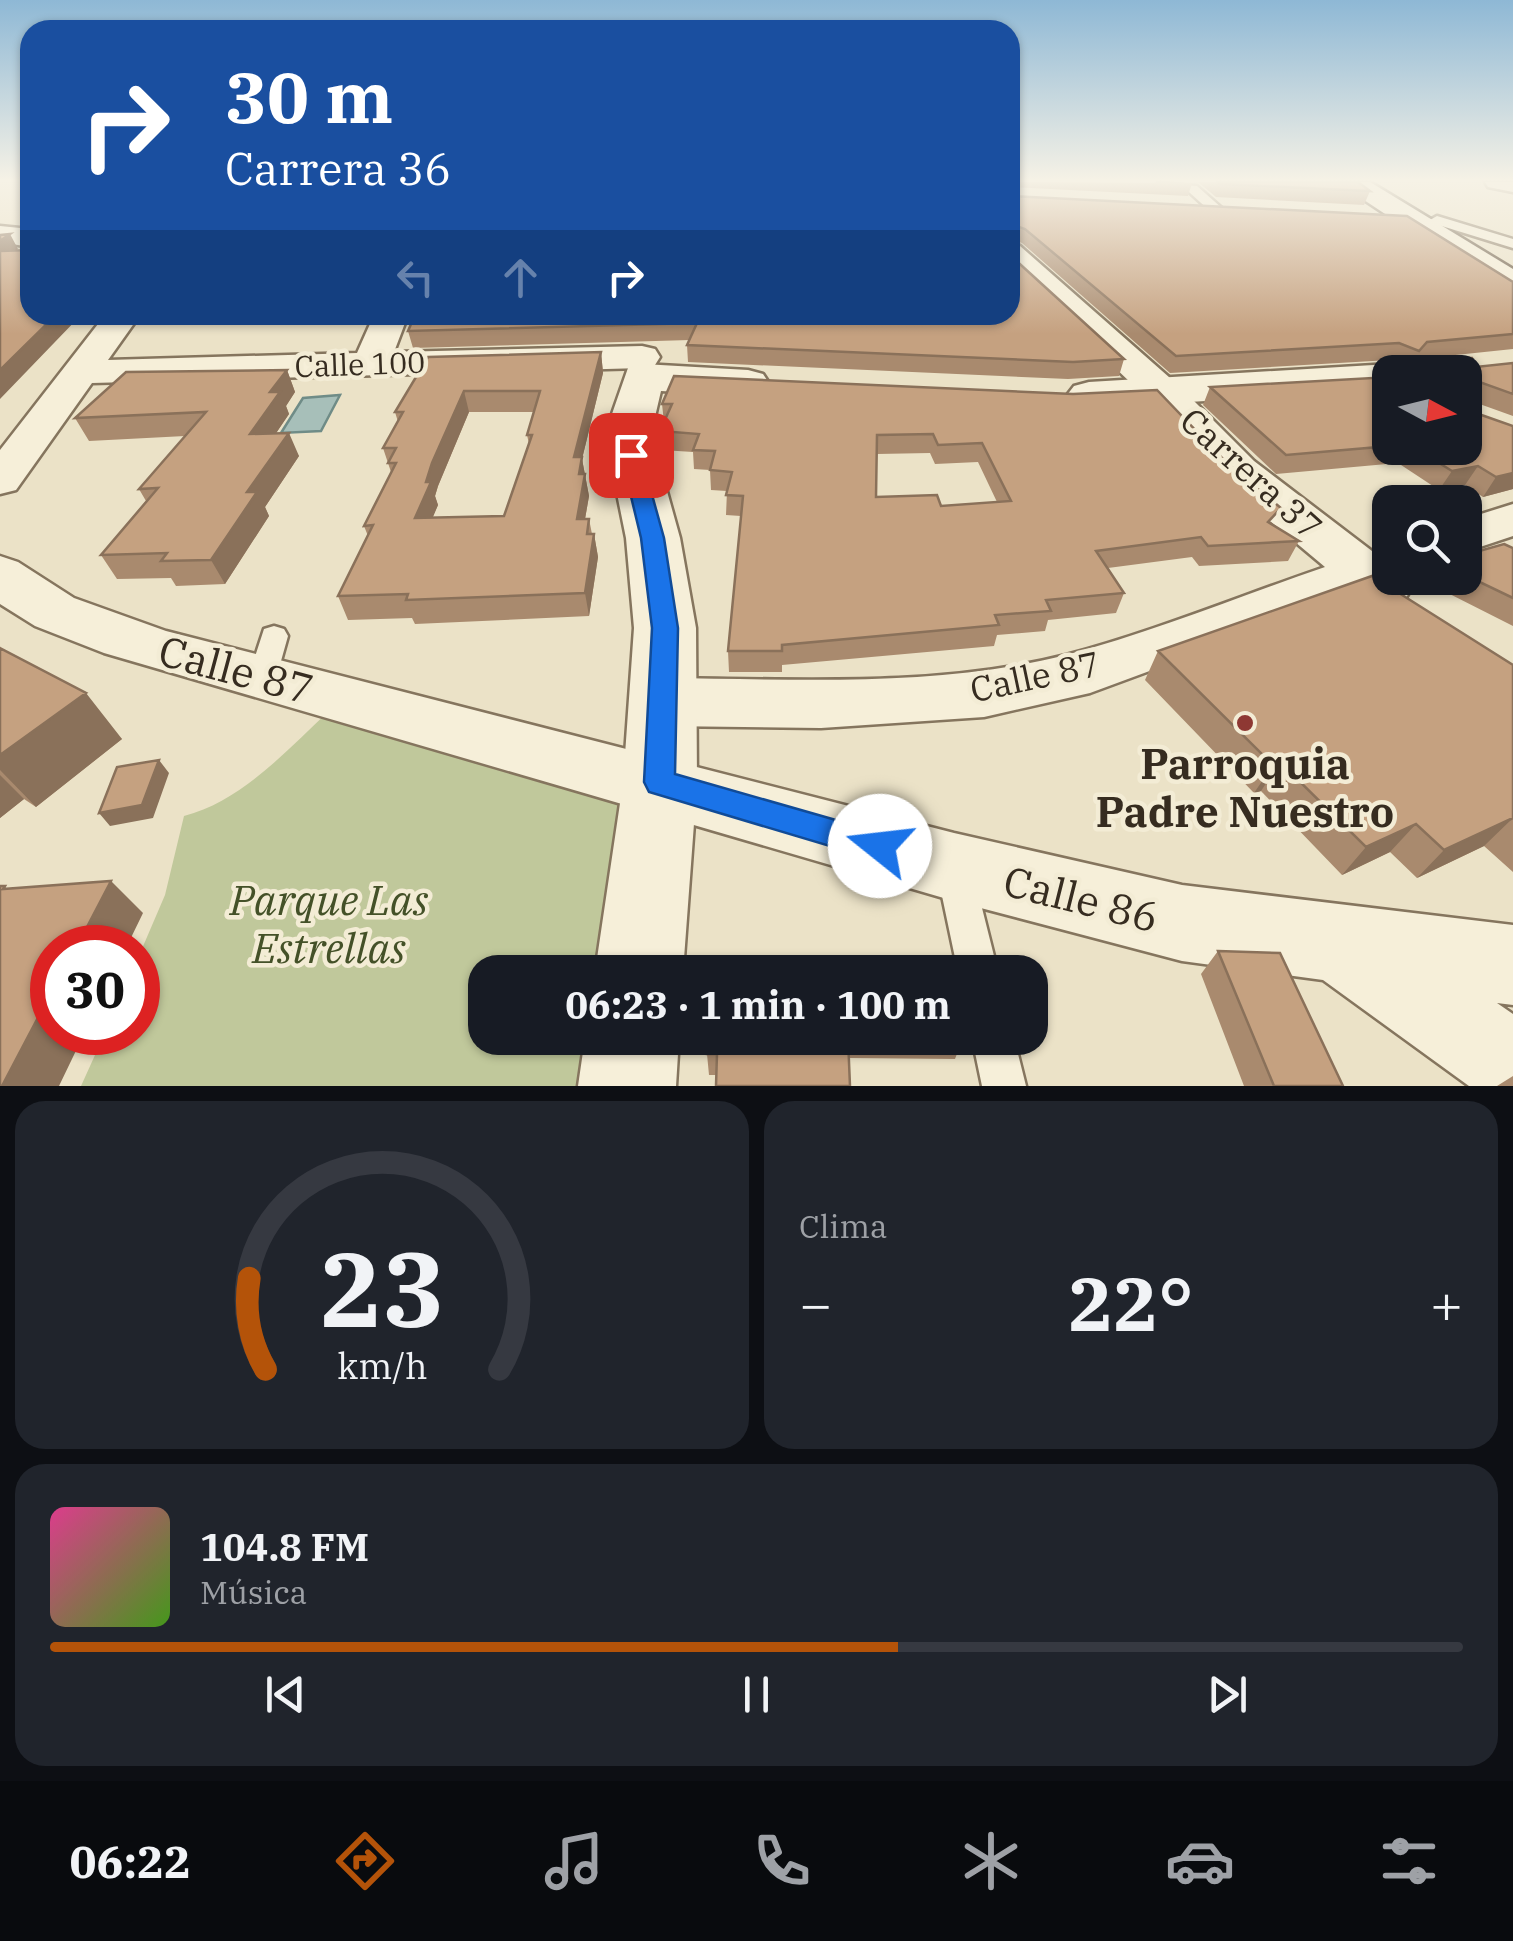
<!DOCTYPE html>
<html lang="es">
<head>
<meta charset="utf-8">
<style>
	:root { --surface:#171b24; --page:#20242c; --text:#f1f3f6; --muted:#9ea1a6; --line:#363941; --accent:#b45309 }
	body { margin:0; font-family:"IBM Plex Serif",serif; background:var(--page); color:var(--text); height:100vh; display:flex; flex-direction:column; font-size:38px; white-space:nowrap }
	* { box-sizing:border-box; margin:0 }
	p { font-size:32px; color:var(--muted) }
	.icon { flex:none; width:55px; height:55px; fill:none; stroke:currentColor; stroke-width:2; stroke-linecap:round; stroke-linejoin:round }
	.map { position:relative; height:1086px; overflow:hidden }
	.side { display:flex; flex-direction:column; gap:15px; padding:15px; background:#0d0f14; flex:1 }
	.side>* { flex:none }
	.top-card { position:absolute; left:20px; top:20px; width:1000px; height:305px; border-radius:30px; box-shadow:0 2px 8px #0004; background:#1a4fa0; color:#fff; overflow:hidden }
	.needle { width:65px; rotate:97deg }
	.fabs { position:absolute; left:1372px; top:355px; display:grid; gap:20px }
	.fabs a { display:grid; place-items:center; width:110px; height:110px; border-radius:20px; background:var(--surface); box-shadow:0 2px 8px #0004; font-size:50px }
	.speed { position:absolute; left:30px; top:925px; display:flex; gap:20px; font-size:50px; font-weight:700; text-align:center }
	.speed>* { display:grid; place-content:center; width:130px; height:130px; border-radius:50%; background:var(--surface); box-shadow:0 2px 8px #0004; line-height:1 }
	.speed .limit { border:15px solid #d22; background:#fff; color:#111 }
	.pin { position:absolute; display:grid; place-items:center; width:85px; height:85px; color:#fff; margin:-42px; border-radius:20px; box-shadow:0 5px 15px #0006 }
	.me { position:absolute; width:110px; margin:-55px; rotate:286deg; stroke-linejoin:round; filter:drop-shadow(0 0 8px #0008) }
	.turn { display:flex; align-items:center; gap:35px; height:210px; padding:0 40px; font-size:45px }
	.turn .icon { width:130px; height:130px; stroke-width:2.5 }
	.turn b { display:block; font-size:70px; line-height:85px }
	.lanes { display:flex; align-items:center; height:95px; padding:0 40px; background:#0003; justify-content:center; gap:50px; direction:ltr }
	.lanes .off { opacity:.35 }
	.big { font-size:75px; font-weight:700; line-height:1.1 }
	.side .tile { flex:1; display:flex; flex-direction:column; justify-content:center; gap:15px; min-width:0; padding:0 35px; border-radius:30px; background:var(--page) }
	.side .dial { align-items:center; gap:0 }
	.dial svg { height:260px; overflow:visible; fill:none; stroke:var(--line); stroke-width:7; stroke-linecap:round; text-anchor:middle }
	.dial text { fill:var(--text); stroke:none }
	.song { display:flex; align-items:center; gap:30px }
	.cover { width:120px; height:120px; border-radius:15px; background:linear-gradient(135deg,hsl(330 70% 55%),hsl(100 70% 35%)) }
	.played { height:10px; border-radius:5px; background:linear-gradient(90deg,var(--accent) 60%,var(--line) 60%) }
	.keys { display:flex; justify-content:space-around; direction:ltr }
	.heat { display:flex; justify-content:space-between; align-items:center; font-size:55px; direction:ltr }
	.side .tiles { flex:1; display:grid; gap:15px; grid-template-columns:1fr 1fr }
	.tile:last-child { grid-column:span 2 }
	.trip { position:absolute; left:468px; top:955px; width:580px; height:100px; border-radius:30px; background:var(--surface); box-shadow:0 2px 8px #0004; font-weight:700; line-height:100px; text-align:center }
	.tabs { display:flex; height:160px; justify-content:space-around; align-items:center; background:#090b0e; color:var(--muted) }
	.tabs .icon { width:70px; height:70px }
	.tabs .active { color:var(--accent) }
	.tabs b { font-size:45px; color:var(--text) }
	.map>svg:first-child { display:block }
	.green { fill:#c0c89b }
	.water { fill:#a7bfb9; stroke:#6f8c87; stroke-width:2.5 }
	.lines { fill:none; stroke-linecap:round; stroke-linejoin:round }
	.service-casing { stroke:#85755e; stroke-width:5 }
	.minor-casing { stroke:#85755e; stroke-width:5 }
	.tertiary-casing { stroke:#85755e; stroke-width:5 }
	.secondary-casing { stroke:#665641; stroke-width:5 }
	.service { fill:#f6efd9; fill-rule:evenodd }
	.minor { fill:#f6efd9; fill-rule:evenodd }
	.tertiary { fill:#f6efd9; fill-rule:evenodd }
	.secondary { fill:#f6efd9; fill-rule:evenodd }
	.wall { fill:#a98a6e; fill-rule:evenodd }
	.shaded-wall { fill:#8a715a }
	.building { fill:#c5a180; stroke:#8a715a; stroke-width:2.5; fill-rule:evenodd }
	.route { fill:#1a73e8; stroke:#114b97; stroke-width:2.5 }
	.poi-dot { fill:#8e3833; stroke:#f3ecd5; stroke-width:4 }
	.labels { text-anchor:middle; stroke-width:9; stroke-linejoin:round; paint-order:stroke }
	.far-street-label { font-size:30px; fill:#362c20; stroke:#f3ecd5 }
	.street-label { font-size:35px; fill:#362c20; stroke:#f3ecd5 }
	.near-street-label { font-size:42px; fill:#362c20; stroke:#f3ecd5 }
	.near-poi-label { font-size:42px; font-weight:bold; fill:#362c20; stroke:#f3ecd5 }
	.near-park-label { font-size:42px; font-style:italic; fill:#445128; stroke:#f3ecd5 }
</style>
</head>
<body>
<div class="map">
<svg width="1513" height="1086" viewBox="0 0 1513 1086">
	<rect width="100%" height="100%" fill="#ebe2c7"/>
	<path class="green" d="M329 711 628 796 606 972H485V1038H598L592 1086H81L105 1033 138 1032V958L165 895 184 816C242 801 286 751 329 711Z"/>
	<path class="water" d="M340 395 321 431 281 433 303 398Z"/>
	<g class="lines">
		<defs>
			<path id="service" d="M1158 183 1197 186 1223 209 1211 212 1189 192 1158 189Z
				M1437 216 1513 239V248L1432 223 1430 220Z
				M274 626 284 629 288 636 274 686 263 689 252 686 248 678 264 629Z
				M955 855 968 860 973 872 998 972H958L937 872 942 860Z
				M972 1038H1014L1026 1086H982Z"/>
			<path id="minor" d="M1485 182H1513V192L1488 187Z
				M0 226 30 229V247L0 242Z
				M1010 243 1020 246 1178 385 1254 461 1372 551 1390 546V578H1405L1412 588 1404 601 1385 606 1358 594 1090 693 984 717 821 728 664 726 642 719 633 702 642 685 664 678C796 679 937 688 1066 655 1153 632 1240 596 1325 567L1222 481 1150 401 1010 268Z
				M105 315H140L108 360 357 353 374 315H408L394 352 642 346 655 349 660 357 655 365 642 368 92 383 16 490 0 494V450Z
				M1513 504V536L1465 552V519Z
				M0 556 18 562 74 598 166 631 954 833 1182 885 1513 925V1005L1497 1003 1513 1014V1086H1469L1323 980 1182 961 954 901 104 653 35 626 0 604Z"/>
			<path id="tertiary" d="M643 364 748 370 763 374 769 383 763 392 748 396 661 391 651 434 680 538 696 628 697 783 683 972H595L623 783 634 628 626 538 605 434 628 368Z
				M1390 364 1408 372H1390V390L1089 408 1074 404 1067 395 1074 386 1089 382Z
				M585 1038H679L676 1086H578Z"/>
			<path id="secondary" d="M1337 182H1370L1513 269V294L1501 291Z"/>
		</defs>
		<use href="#service" class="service-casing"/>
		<use href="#minor" class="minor-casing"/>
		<use href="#tertiary" class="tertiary-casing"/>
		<use href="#secondary" class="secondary-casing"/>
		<use href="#service" class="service"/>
		<use href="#minor" class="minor"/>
		<use href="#tertiary" class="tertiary"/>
		<use href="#secondary" class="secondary"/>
	</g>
	<path class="wall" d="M1010 182 1192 183 1188 196 1011 187Z
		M1198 182H1358L1370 191 1364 205 1216 197Z
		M1010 196 1513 282V349L1427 358 1476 367 1513 363V416L1474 402 1473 412 1513 426V489L1483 497 1465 485 1439 490 1398 463 1276 474 1203 405 1210 387 1390 377V448H1465V372H1396L1400 365 1390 360 1170 373 1022 243 1011 239Z
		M1010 255 1124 359 1119 376 1068 379 688 362 687 345 690 340 413 348 408 331Z
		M601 352 603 373 582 459 589 496 585 519H589L592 534H594L598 557 589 616 415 624 412 618 348 620 338 596 368 536 364 526 391 472 383 448 398 422 395 412ZM469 412H534L527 435 529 444 504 516 432 518 438 505 435 496 438 486Z
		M287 370 295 392 286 406 289 414 276 433 299 456 265 507 269 516 225 584 176 586 171 578 117 579 101 555 146 501 139 489 185 436 89 441 75 418Z
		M1073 394 1299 541 1288 561 1199 566 1192 557 1108 568 1124 593 1116 613 1048 620 1045 631 997 635 994 646 782 665V672H729L728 651 741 516 726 515 727 491 711 490 710 470 694 469 693 452 662 450 660 431 664 422 662 404ZM930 453 935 464 978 462 997 502 941 506 876 497 877 454Z
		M1513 548V626L1426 582 1430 578H1465V555Z
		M0 648 122 739 36 807 24 799 0 818Z
		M1158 651 1513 665V872L1484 846 1417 878 1390 852 1342 875 1261 791 1254 793 1145 680Z
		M1218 951 1343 1086H1244L1201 974Z
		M707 1038H963L955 1059 849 1058 716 1075H709L707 1054Z
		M1513 1076V1086H1497Z"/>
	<path class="shaded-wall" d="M10 234 18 249 0 263V241Z
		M56 315H81L0 399V370Z
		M601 352 603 373 582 459 589 496 581 542 577 519 574 457Z
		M287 370 295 392 286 406 289 414 260 457 250 434 270 392Z
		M464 391 469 412 438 486 435 496 438 505 423 541 415 518 432 463Z
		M289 433 299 456 265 507 269 516 225 584 211 560 247 492Z
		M1478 466 1465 485 1439 490 1452 471Z
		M1513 473V489L1483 497 1496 477Z
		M594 534 598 557 589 616 585 593Z
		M86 693 122 739 36 807 0 770V755Z
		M159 760 169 773 153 818 110 826 99 813Z
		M1280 762 1261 791 1254 793 1273 765Z
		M0 775 24 799 0 818Z
		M1513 818 1484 846 1417 878 1444 850Z
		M1416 824 1390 852 1342 875 1366 847Z
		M111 881 143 913 126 948H76Z
		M52 991V1032H85L59 1086H2Z"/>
	<path class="building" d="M1218 182H1358L1370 191 1220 184Z
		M1010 196 1407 216 1513 282V334L1427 342 1419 351 1399 343 1176 356 1025 229 1014 225 1010 228Z
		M10 234 0 241V235Z
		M1010 247V255L1124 359 1073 362 687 345 697 323 408 331 415 315H1010Z
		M30 250V315H56L0 370V251Z
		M601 352 574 457H582L579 474H585L577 519H589L587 534H594L585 593 406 600 408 594 338 596 373 525 364 526 396 463H388L396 448H383L403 412H395L428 357ZM464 391H540L527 435H532L504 516 415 518 431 482H426L432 463Z
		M1403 358H1472L1476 367 1513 363V394L1474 380 1473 412 1513 426V473L1496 477 1478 466 1452 471 1415 448H1465V372H1401Z
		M287 370 270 392H280L250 434 289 433 247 492H257L211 560 161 561 167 553 101 555 158 488 139 489 206 412 75 418 126 372Z
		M674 376 1073 394 1157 390 1228 464 1281 508 1268 522 1299 541 1208 546 1201 537 1096 551 1124 593 1046 600 1051 611 995 615 999 625 782 645V651H728L743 496 726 495 732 472 710 470 715 451 693 450 699 434 660 431 672 404H662ZM933 434 938 445 982 443 1011 501 941 506 937 495 876 497 877 435Z
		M1390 377V446L1286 455 1210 387Z
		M1504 544 1513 548V598L1465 575V555Z
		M1372 576 1513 665V818L1444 850 1416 824 1366 847 1280 762 1273 765 1158 651Z
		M0 648 86 693 0 755Z
		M159 760 142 805 99 813 117 767Z
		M111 881 76 948H52V991L2 1086H0V886H5L3 889Z
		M1218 951 1280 953 1343 1086H1274Z
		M842 961 951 962 953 972H842Z
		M707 1038H848L850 1086H716L717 1054H707Z"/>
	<linearGradient id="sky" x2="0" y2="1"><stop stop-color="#8eb8d5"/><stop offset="0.54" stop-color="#f6f2e6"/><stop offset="1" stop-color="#f6f2e6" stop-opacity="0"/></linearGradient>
	<rect width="1513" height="334" fill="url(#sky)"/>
	<path class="route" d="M631 449 641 455 664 538 678 628 675 774 892 836 897 846 892 857 880 861 649 792 644 782 652 628 641 538 621 455Z"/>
	<circle class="poi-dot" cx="1245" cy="723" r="10"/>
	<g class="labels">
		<g class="far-street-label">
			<text transform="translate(360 365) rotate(-2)" y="10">Calle 100</text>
		</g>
		<g class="street-label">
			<text transform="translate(1251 474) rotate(42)" y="12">Carrera 37</text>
			<text transform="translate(1035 677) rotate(-12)" y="12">Calle 87</text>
		</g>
		<g class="near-street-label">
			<text transform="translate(236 670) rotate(15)" y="15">Calle 87</text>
			<text transform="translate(1081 899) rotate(14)" y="15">Calle 86</text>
		</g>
		<g class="near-poi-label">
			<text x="1245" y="779">Parroquia<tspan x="1245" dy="48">Padre Nuestro</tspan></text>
		</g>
		<g class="near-park-label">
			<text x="329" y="915">Parque Las<tspan x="329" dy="48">Estrellas</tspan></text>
		</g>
	</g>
</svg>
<div class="fabs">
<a><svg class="needle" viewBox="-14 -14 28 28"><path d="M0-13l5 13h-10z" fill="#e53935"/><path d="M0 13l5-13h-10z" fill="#9ea1a6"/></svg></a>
<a><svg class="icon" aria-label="search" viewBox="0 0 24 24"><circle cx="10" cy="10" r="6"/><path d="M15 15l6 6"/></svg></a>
</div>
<div class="speed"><div class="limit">30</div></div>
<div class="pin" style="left:631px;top:455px;background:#d93025"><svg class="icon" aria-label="arrive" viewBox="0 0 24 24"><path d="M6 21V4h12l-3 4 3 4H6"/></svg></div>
<svg class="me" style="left:880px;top:846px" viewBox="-20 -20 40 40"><circle r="19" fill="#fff"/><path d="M0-13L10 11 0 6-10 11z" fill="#1a73e8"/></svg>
<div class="trip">06:23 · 1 min · 100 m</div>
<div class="top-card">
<div class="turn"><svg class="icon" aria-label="right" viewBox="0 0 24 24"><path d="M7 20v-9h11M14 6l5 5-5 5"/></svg><div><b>30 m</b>Carrera 36</div></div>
<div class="lanes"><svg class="icon off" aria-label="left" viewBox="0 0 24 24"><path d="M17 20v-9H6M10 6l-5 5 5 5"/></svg><svg class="icon off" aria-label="ahead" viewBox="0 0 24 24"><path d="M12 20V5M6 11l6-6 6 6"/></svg><svg class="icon" aria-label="right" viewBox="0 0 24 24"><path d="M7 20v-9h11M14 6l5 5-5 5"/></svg></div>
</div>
</div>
<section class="side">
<div class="tiles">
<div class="tile dial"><svg viewBox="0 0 100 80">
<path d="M14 69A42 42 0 1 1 86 69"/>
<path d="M14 69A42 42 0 0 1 9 41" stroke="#b45309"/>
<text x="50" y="56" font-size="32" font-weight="700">23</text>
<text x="50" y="72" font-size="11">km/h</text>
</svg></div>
<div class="tile"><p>Clima</p>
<div class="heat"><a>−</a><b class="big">22°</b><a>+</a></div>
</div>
<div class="tile">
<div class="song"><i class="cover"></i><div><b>104.8 FM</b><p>Música</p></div></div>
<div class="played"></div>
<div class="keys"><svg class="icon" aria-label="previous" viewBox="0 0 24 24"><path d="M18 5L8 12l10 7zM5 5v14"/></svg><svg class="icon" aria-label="pause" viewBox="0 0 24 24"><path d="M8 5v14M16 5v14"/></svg><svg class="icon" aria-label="next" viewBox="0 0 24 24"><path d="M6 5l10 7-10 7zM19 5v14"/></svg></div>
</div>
</div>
</section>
<nav class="tabs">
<b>06:22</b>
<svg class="icon active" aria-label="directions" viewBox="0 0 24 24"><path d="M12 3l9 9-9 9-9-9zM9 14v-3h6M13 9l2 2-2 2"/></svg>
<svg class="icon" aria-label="music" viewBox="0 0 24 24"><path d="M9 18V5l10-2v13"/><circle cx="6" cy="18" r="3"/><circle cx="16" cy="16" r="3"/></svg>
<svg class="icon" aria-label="phone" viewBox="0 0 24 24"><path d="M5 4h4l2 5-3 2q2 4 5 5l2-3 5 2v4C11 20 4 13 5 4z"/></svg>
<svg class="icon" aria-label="climate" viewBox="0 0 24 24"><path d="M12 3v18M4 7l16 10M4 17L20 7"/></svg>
<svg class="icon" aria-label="car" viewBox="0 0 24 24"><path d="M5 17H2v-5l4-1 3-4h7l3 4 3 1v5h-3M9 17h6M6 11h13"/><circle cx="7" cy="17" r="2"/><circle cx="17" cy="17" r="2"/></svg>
<svg class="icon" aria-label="filters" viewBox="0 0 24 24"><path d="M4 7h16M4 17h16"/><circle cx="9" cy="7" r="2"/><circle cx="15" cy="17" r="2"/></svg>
</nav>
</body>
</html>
